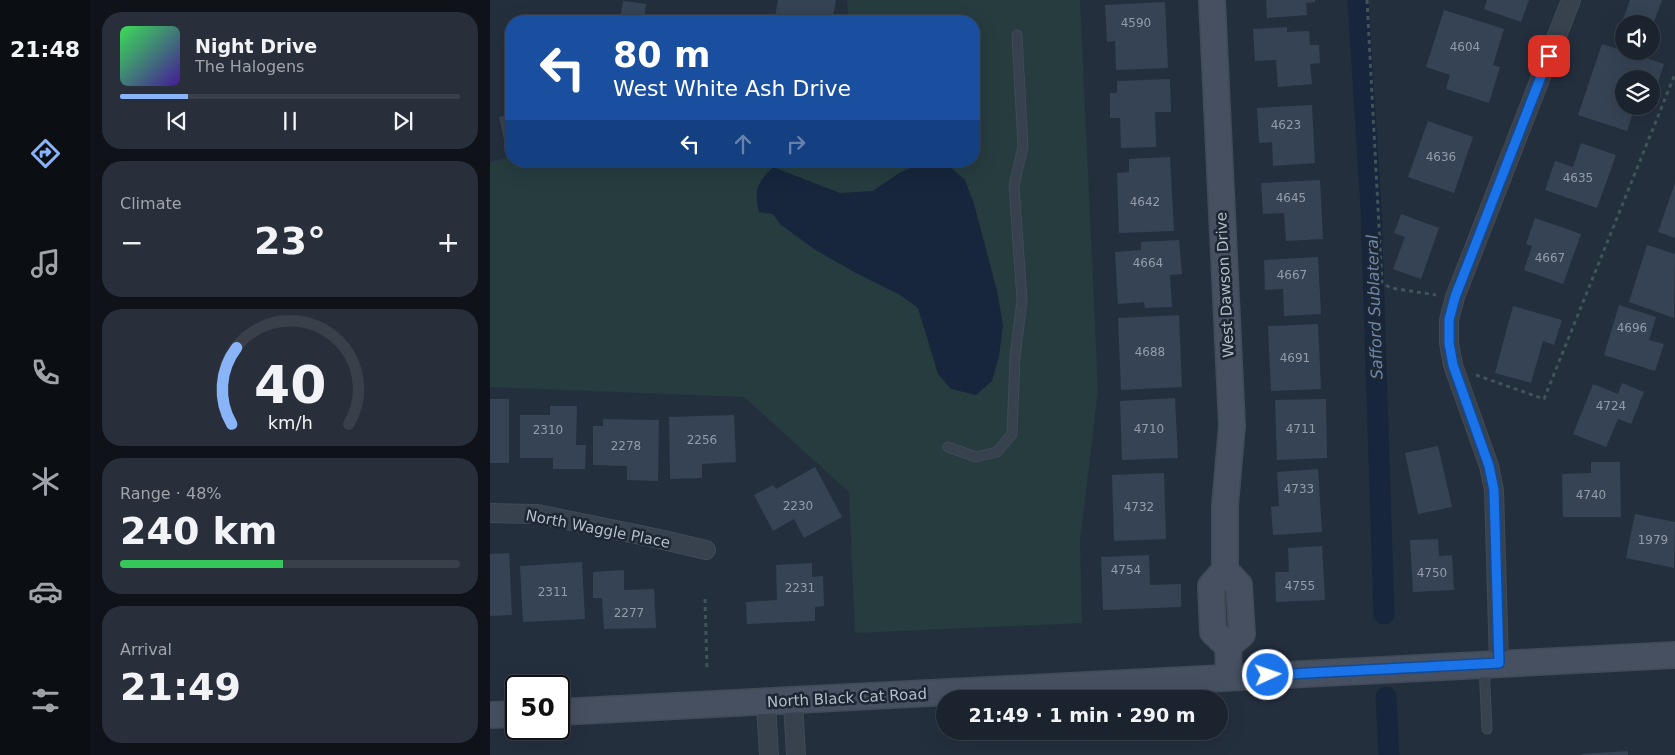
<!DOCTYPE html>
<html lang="en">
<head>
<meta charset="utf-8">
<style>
	:root { --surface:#1b232e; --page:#282f3a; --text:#f1f3f6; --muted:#a0a4aa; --line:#39404a; --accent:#8ab4f8 }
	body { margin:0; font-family:"DejaVu Sans",sans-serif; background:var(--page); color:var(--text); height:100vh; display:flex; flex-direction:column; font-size:19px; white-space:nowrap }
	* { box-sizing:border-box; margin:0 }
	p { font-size:16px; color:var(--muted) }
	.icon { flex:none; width:28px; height:28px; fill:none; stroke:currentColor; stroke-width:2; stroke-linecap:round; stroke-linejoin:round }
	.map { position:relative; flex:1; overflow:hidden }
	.panel { display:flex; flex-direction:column; gap:12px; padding:12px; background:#0f1319; width:400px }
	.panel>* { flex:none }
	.top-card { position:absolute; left:15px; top:15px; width:475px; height:152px; border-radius:20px; box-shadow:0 5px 20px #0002,0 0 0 1px var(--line); background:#1a4fa0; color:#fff; overflow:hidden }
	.controls { position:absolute; left:1125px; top:15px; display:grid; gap:10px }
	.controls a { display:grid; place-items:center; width:45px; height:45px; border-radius:50%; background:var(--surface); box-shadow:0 5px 20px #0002,0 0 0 1px var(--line); font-size:25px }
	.speed { position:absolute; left:15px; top:675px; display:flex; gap:10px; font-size:25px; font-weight:700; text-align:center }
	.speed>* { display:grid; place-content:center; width:65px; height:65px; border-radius:50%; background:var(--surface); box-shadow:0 5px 20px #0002,0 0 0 1px var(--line); line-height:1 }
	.speed .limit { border:2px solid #111; border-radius:8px; background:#fff; color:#111 }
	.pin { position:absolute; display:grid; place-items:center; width:42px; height:42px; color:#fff; margin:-21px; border-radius:10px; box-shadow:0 2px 8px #0006 }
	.me { position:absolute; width:55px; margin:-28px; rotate:87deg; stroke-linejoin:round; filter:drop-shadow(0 0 4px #0008) }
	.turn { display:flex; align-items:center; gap:18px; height:105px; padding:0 25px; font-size:22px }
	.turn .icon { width:65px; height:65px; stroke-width:2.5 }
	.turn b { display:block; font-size:35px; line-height:42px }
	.lanes { display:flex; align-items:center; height:48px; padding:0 25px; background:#0003; justify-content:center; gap:25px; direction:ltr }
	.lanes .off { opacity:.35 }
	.big { font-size:38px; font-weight:600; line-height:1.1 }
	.panel .card { flex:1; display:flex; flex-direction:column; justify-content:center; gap:8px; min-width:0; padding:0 18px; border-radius:20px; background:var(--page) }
	.panel .dial { align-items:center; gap:0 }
	.dial svg { height:130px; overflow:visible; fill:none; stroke:var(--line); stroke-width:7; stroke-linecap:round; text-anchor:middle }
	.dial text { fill:var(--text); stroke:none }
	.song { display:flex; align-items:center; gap:15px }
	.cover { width:60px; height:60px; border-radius:8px; background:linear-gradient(135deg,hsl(130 70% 55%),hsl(260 70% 35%)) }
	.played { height:5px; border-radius:2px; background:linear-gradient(90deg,var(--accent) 20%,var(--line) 20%) }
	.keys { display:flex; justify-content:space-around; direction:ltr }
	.heat { display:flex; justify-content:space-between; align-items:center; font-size:28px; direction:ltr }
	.charge { height:8px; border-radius:4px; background:linear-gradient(90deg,#34c759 48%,var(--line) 0) }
	.trip { position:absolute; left:446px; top:690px; width:292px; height:50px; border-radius:25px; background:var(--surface); box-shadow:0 5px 20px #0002,0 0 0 1px var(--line); font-weight:600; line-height:50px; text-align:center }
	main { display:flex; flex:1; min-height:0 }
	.tab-bar { display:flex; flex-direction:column; width:90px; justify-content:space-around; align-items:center; background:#0b0e12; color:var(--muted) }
	.tab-bar .icon { width:35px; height:35px }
	.tab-bar .current { color:var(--accent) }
	.tab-bar b { font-size:22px; color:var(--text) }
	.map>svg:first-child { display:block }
	.green { fill:#263c3f }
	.water { fill:#17263c }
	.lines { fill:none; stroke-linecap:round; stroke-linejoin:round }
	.canal { stroke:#17263c; stroke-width:21 }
	.building { fill:#364354 }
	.lane-casing { stroke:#414a57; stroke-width:11 }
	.street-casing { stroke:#414a57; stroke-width:20 }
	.secondary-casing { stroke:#414a57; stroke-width:28 }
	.path { stroke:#3f5557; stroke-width:3; stroke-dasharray:4 4; stroke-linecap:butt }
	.lane { stroke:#38414e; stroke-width:9 }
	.street { stroke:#38414e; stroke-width:18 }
	.secondary { stroke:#465061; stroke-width:25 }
	.route-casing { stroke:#114b97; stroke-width:12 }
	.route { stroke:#1a73e8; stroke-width:9 }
	.labels { text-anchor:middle; stroke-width:5; stroke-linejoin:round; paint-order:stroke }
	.number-label { font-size:12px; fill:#929caa }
	.street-label { font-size:15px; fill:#b4bcc9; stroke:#1d2633 }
	.water-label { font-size:16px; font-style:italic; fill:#6d86a8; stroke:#1d2633 }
</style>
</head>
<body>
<main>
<nav class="tab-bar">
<b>21:48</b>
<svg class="icon current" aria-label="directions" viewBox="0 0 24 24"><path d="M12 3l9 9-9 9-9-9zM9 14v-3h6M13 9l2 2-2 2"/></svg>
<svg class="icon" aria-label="music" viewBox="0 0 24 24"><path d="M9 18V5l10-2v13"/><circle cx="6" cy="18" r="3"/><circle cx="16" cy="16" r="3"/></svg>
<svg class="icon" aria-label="phone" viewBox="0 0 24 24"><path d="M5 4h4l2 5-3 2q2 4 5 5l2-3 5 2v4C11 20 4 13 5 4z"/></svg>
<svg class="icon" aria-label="climate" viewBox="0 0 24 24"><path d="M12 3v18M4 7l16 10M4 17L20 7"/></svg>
<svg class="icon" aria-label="car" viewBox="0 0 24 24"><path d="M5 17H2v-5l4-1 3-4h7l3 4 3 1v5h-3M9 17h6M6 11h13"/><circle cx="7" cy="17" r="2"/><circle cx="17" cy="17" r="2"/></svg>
<svg class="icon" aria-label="filters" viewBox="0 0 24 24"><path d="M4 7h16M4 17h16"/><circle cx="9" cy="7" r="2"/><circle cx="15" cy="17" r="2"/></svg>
</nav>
<section class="panel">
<div class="card">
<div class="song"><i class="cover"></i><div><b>Night Drive</b><p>The Halogens</p></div></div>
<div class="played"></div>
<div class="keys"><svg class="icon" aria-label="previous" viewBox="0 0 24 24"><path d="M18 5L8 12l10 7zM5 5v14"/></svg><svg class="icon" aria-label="pause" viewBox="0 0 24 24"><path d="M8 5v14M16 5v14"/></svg><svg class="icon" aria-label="next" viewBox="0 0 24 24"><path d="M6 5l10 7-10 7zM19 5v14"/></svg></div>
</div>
<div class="card"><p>Climate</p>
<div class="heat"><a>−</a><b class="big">23°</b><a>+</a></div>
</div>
<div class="card dial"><svg viewBox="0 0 100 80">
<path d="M14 69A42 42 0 1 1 86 69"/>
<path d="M14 69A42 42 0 0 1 17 22" stroke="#8ab4f8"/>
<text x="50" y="56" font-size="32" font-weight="700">40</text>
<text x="50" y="72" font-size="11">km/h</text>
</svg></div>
<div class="card"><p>Range · 48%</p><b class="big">240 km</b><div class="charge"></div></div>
<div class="card"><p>Arrival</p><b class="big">21:49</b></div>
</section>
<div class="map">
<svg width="1185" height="755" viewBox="0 0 1185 755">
	<rect width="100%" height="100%" fill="#242f3e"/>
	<path class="green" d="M357 0H590L608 390 590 542 592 623 365 633 359 492 254 397 0 387V162L21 157V161H334L369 168V161H484V21H359Z"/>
	<path class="water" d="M432 163 458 165 475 180 484 204 507 291 513 325 509 356 502 381 486 395 461 389 448 374 428 308 410 295 364 272 324 249 290 224 283 214 269 212C264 190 267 183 283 167L350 193 383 191 409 173Z"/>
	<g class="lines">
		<path class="canal" d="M868 0 881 209 894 614
			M896 697 899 755"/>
	</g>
	<path class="building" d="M288 0H346L342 21H308L285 17Z
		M776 0H825V2L816 3 817 15 777 18Z
		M997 0H1039L1031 22 994 9Z
		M1140 0H1172L1161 30V24L1131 25Z
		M133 1 156 4 154 21H130Z
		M675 2 678 68 626 70 625 41 617 42 615 5Z
		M954 10 1014 29 1003 65 1010 67 999 103 956 89 960 75 936 67Z
		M797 27V32L819 31 820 45H829L830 63 820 64 822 84 788 87 786 60 765 61 763 29Z
		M16 29H21V59H20Z
		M1112 44 1174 64 1163 97 1161 96V79H1134V106H1145L1137 131 1088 115Z
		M680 79 681 112H665L666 147 631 148 630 118H620V93H627V81Z
		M822 105 825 163 783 166 782 142 769 143 767 108Z
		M21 114V154H17L9 117Z
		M938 121 983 137 964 193 918 177Z
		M1091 143 1126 155 1107 208 1055 190 1065 161 1083 167Z
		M680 157 684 231 629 233 627 173 639 172V159Z
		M830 180 833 239 796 241 794 213 773 214 771 183Z
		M1185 183V238L1168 232Z
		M911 214 949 228 931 279 903 269 915 237 904 233Z
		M1045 218 1091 234 1073 284 1034 270 1042 246 1036 244Z
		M689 240 692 274 680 275 682 307 655 308 654 302 628 304 625 252 651 250V242Z
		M1157 245 1185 254 1184 318 1139 302Z
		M828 257 831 314 794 316 793 289 775 290 774 260Z
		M1129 305 1166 317 1159 340 1174 344 1165 371 1114 355Z
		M1023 306 1072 320 1064 345 1053 341 1041 383 1005 373Z
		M689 315 692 387 631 390 628 318Z
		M828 324 831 389 781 391 778 326Z
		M1132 383 1154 392 1141 424 1128 419 1116 447 1083 434 1103 384 1128 394Z
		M685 398 688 458 632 460 630 401Z
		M0 399H19V463H0Z
		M836 399 837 458 787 460 785 400Z
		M60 406H87L86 445H96L95 469H63V458H30V415H60Z
		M244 415 246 462 212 464V478L180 479 179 417Z
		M113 419 169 420 168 481 137 480V466L103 465V426H113Z
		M948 446 962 507 928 514 915 453Z
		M1101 462H1130L1131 517H1073L1072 474 1101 473Z
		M325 467 352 517 314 538 304 519 283 531 264 495 283 485 286 489Z
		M828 469 832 532 783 535 781 507 789 506 787 472Z
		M674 473 676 539 624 541 622 475Z
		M1145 514 1185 522 1184 568 1136 558Z
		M948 539 949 556 962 555 964 590 923 592 920 540Z
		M832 546 835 600 786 602 785 572H799L798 548Z
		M19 553 22 615 0 616V554Z
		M659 555 660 585 691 584V607L613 610 611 557Z
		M92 562 95 619 33 622 30 566Z
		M322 563V577L333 576 334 606 325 607V621L257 624 256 602 287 600 286 565Z
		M134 570V590L164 589 166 628 114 629 112 598H103V572Z
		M1138 751V755H1092V754Z"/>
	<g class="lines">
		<defs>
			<path id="lane" d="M458 447 486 457 507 452 522 434 525 357 532 300 524 185 533 147 527 35
				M994 665 997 729"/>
			<path id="street" d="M0 513 47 514 165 538 216 550
				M1009 663 1004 490 999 466 963 365 959 343V320L965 297 1081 0
				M303 702 306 755
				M276 703 279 755"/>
			<path id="secondary" d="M722 0 742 426 735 505V570
				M738 646 752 634 749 585 735 570 721 586 723 632 738 646 739 677
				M69 712C441 695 813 672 1185 655
				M0 715 26 714"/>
		</defs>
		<use href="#lane" class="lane-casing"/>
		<use href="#street" class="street-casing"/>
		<use href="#secondary" class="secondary-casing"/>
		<path class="path" d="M877 0 892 283 901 288 946 295
			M986 375 1054 399 1185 74
			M215 599 217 670"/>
		<use href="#lane" class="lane"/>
		<use href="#street" class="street"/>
		<use href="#secondary" class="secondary"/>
	</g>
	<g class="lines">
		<defs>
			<path id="route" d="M778 675 1009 663 1004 490 999 466 963 365 959 343V320L965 297 1059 56"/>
		</defs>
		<use href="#route" class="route-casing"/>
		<use href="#route" class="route"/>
	</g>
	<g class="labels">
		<g class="number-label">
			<text x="646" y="27">4590</text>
			<text x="975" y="51">4604</text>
			<text x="796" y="129">4623</text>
			<text x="951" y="161">4636</text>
			<text x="1088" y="182">4635</text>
			<text x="801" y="202">4645</text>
			<text x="655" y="206">4642</text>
			<text x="1060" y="262">4667</text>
			<text x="658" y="267">4664</text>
			<text x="802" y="279">4667</text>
			<text x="1142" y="332">4696</text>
			<text x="660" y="356">4688</text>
			<text x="805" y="362">4691</text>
			<text x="1121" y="410">4724</text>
			<text x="659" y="433">4710</text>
			<text x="811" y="433">4711</text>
			<text x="58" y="434">2310</text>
			<text x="212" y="444">2256</text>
			<text x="136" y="450">2278</text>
			<text x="809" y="493">4733</text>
			<text x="1101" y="499">4740</text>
			<text x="308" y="510">2230</text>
			<text x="649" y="511">4732</text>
			<text x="1163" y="544">1979</text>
			<text x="636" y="574">4754</text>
			<text x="942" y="577">4750</text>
			<text x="810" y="590">4755</text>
			<text x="310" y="592">2231</text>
			<text x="63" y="596">2311</text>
			<text x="139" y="617">2277</text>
		</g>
		<g class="street-label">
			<text transform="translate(735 285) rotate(-93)" y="5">West Dawson Drive</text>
			<text transform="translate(108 529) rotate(11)" y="5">North Waggle Place</text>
			<text transform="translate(357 698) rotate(-3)" y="5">North Black Cat Road</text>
		</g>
		<g class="water-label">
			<text transform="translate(884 307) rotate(-92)" y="6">Safford Sublateral</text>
		</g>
	</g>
</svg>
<div class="controls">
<a><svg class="icon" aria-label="sound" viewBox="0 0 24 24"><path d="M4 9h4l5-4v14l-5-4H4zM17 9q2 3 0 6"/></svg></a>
<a><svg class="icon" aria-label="layers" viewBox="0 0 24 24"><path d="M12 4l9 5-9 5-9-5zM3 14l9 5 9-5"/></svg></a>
</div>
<div class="speed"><div class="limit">50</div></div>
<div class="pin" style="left:1059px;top:56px;background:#d93025"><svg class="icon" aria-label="arrive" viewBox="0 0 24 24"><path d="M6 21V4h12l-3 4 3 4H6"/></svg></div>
<svg class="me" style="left:778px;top:675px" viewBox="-20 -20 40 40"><circle r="17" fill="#1a73e8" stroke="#fff" stroke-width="3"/><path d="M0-11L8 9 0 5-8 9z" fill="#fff"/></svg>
<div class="trip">21:49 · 1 min · 290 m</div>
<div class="top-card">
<div class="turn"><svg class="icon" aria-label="left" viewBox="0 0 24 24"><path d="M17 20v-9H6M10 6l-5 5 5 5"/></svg><div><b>80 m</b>West White Ash Drive</div></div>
<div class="lanes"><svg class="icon" aria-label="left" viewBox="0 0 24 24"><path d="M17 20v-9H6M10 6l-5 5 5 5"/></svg><svg class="icon off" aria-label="ahead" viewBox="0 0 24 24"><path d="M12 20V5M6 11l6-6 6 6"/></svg><svg class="icon off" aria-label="right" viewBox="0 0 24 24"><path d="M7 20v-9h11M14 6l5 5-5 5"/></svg></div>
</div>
</div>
</main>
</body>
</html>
